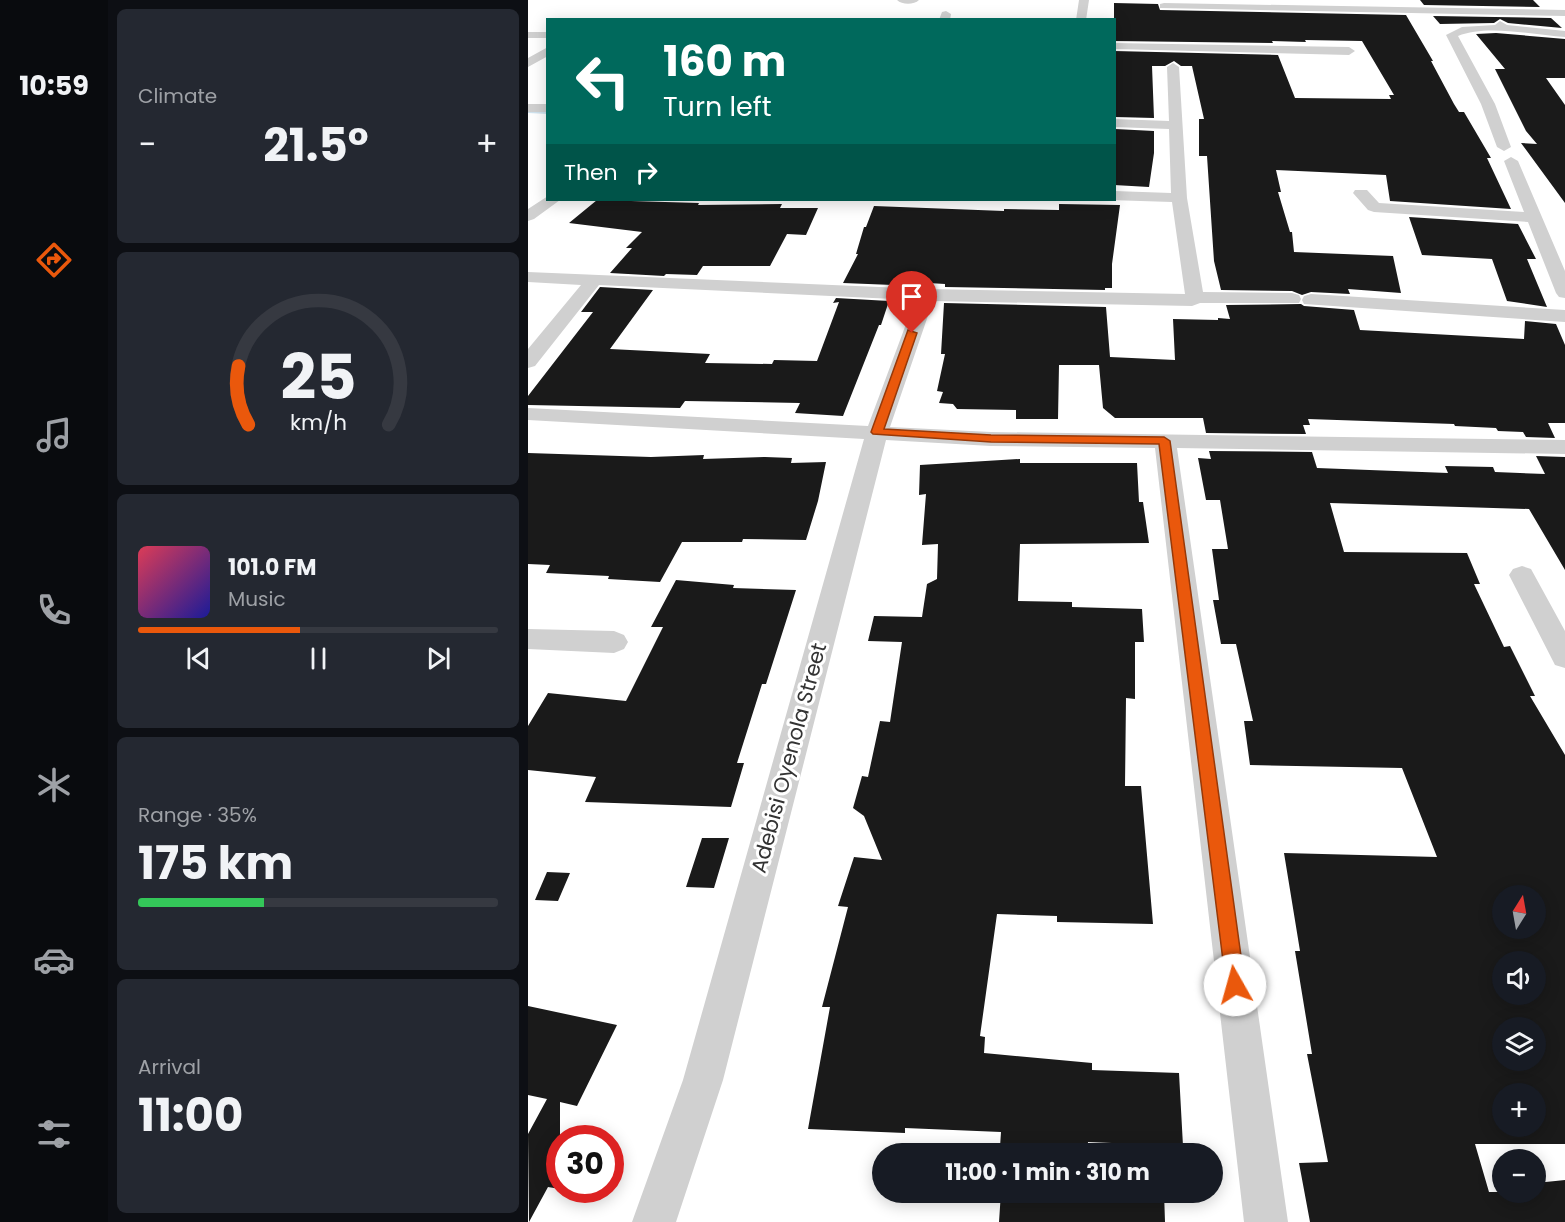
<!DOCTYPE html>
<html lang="en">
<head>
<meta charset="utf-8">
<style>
	:root { --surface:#171b24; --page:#242831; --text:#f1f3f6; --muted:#9ea1a6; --line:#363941; --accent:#ea580c }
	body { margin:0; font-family:Poppins,sans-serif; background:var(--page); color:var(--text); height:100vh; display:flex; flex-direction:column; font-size:22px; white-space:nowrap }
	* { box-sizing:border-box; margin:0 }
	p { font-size:20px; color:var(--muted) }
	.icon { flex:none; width:33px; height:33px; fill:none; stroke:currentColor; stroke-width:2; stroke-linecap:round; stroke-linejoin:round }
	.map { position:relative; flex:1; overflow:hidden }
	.details { display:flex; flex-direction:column; gap:9px; padding:9px; background:#0d0f14; width:420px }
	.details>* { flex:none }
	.top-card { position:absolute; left:18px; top:18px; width:570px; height:183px; border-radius:0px; box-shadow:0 3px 15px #0003; background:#00695c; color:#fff; overflow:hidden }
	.needle { width:39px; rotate:11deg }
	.tools { position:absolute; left:964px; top:885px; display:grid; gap:12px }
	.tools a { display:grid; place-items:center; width:54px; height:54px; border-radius:50%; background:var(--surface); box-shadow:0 3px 15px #0003; font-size:30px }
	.speed { position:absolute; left:18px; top:1125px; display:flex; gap:12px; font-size:30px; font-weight:700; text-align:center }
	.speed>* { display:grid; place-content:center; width:78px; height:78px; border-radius:50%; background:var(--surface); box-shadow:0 3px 15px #0003; line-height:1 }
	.speed .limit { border:9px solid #d22; background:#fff; color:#111 }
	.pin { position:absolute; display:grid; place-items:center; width:51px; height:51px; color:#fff; margin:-62px -26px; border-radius:50% 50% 50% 0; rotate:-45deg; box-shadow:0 0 6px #0007 }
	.pin .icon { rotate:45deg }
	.me { position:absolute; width:66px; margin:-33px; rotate:353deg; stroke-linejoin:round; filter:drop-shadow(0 0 4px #0008) }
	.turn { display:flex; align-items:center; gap:21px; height:126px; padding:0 18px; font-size:27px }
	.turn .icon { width:78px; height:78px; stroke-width:2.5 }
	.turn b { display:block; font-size:42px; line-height:51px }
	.then { display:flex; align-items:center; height:57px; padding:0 18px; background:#0003; gap:12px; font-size:22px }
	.big { font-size:45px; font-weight:700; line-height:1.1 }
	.details .card { flex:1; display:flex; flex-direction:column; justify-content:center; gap:9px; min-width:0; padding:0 21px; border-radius:9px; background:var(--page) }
	.details .dial { align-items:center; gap:0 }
	.dial svg { height:156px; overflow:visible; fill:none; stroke:var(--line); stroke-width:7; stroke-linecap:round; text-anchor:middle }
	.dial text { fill:var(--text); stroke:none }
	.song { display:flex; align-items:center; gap:18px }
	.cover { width:72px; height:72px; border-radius:9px; background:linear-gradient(135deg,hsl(350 70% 55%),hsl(240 70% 35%)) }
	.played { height:6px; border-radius:3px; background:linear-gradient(90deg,var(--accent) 45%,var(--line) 45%) }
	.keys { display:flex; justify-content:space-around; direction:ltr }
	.heat { display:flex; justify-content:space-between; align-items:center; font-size:33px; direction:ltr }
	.charge { height:9px; border-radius:4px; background:linear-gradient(90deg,#34c759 35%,var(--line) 0) }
	.trip { position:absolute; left:344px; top:1143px; width:351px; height:60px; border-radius:30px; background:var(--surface); box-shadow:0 3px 15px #0003; font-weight:700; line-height:60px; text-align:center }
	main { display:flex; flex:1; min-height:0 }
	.dock { display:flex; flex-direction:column; width:108px; justify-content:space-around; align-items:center; background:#090b0e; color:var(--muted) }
	.dock .icon { width:42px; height:42px }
	.dock .on { color:var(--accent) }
	.dock b { font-size:27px; color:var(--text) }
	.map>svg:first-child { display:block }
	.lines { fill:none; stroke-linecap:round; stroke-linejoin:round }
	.stream { fill:#cfe2ee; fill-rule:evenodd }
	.building { fill:#1a1a1a; fill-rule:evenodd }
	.street { fill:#d0d0d0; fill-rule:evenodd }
	.route { fill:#ea580c; stroke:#983908; stroke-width:1.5 }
	.labels { text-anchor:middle; stroke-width:6; stroke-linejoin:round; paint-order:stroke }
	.street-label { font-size:21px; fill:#333; stroke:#fff }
</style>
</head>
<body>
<main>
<nav class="dock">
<b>10:59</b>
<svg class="icon on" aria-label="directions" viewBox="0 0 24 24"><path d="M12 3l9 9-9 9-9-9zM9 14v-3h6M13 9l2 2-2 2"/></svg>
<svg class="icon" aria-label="music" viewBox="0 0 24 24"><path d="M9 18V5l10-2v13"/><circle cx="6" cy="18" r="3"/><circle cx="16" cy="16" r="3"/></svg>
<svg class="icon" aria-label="phone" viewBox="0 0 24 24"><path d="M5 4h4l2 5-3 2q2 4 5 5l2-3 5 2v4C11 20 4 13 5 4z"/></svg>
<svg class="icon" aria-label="climate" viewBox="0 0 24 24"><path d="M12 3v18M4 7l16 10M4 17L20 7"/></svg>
<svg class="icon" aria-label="car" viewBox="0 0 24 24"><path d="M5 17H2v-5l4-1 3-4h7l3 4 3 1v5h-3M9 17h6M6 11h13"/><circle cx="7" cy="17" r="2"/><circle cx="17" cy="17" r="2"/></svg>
<svg class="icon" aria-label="filters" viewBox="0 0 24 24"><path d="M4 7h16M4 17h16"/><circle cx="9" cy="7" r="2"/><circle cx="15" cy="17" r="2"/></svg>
</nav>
<section class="details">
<div class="card"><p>Climate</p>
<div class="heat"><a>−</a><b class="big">21.5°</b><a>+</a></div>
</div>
<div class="card dial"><svg viewBox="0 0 100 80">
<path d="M14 69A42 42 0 1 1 86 69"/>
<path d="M14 69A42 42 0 0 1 9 39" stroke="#ea580c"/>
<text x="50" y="56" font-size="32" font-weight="700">25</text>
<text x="50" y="72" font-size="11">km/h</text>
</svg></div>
<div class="card">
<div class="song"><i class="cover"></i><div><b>101.0 FM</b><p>Music</p></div></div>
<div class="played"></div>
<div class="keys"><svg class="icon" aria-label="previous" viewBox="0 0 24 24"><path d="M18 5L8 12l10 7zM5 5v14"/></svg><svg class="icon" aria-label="pause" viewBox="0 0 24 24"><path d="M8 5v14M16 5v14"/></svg><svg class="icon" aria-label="next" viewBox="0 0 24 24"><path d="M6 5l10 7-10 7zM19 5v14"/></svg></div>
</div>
<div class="card"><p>Range · 35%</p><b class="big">175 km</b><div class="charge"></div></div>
<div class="card"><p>Arrival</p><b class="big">11:00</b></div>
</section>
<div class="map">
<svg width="1037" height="1222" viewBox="0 0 1037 1222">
	<rect width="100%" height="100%" fill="#fff"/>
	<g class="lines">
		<path class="stream" d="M0 111 20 112V114L0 113Z"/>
	</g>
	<path class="building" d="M892 0H1005L1012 7 896 5Z
		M586 3 630 4 632 10 878 15 905 61H903L926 104 931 112H936L963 158H959L983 209 862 201 858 175 748 170 753 192H750L762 232H764L766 252 865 256 873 293 820 289 822 294 783 292 774 295 764 291 693 290 686 261 679 156H671V119H676L664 66H653L646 61 637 66H624L626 118 588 117 586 51 750 55 767 98 863 99 861 95H866L834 41 777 40 778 42 744 41 745 43 586 41Z
		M905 16 1023 18 1034 28 980 23 972 19 966 23 912 24Z
		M968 33 1037 39V78H1018L1037 105V203L993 143 1009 144 998 131 967 69H977L948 34Z
		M587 129 626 131V153L621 187 586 185Z
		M69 200 171 203 170 205 254 204 252 208H290L278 235 259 234 242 266H175L169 275 138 274 136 276 82 273 104 248H98L114 232 41 223Z
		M531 204 592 205 584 264V288H577V290L417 287V284L367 281 365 285 315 283 330 254H328L336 227H338L346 206 476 211V209L531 210Z
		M881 217 990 224 1008 259H999L1019 307 979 301 964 259 894 255Z
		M72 287 125 290 82 349 182 354 177 363 244 364 246 360 289 361 311 302 305 303 308 298 361 301 353 325H351L315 416 267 413 272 403 157 401 152 408 0 405V396L65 312H53Z
		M416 303 578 307 582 357 647 360 645 319 690 320V318L702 319 698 305 773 304 776 306 826 310 832 330 996 339 997 321 1028 324 1037 345V423H1020L1027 438 998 437 995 432 970 431 968 428 927 426 926 424 780 419 782 425H775L778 434 678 433 675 418H587L575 408 571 365H531L530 419H488V410L429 409 425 404 411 403 415 392 409 391 417 354H413Z
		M681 451 784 452 789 468 920 473 917 466 965 467 967 472 1017 474 1008 456 1037 457V570L1001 509 802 503 816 552 939 553 952 584H946L976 647 982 646 1007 696H1002L1037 755V1144H947L961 1192H1008V1183L1037 1180V1222H782L771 1163 800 1162 779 1054H784L767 951H772L756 853 909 857 874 768 722 765 716 721H725L708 644H693L685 600H691L684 549H700L692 500H678L670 458 683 459ZM975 896H1008V928H975ZM975 962H1008V994H975ZM975 1028H1008V1060H975ZM975 1094H1008V1126H975Z
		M0 453 123 457 176 455 175 459 237 457 264 458 263 463 298 462 290 501 278 540 215 539 214 542H154L132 582 80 579 81 576 18 573 22 565 0 564Z
		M492 459V463H609L611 502H615L621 543 492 544 490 601 544 602V607L614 609 616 642H607V699L598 698 597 786H613L625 924 529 922V916L469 914 452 1036 457 1037 456 1053 564 1063V1070L651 1073 655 1146 560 1142 559 1154H539L472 1147 473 1132 377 1128V1133L280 1129 302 1007H294L320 907 310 906 326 857 354 860 336 816 325 808 334 776 340 777 352 721 362 722 374 642 340 641 346 616 394 617 399 584 409 579 410 544 394 545 398 494 391 495 392 465Z
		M148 580 206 585 205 588 268 590 238 684H234L209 763H216L203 807 57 802 68 777 0 770V726L20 693 98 701 135 627H123Z
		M174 838H201L186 888 158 887Z
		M19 872 42 873 30 901 7 900Z
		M0 1006 89 1025 49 1106 32 1102V1189L20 1187 1 1222 0 1134 19 1099 0 1095Z
		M473 1192H636L637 1222H471Z"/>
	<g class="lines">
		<path class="street" d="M369 0H391C386 5 374 5 369 0Z
			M551 0H561L558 20H548Z
			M636 3 1037 10V16L632 8V4Z
			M418 11 423 14 422 20H411L414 12Z
			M972 21 979 25 1037 31V37C1006 35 959 24 930 36L967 104 983 147 976 151 969 147 953 104 918 35 934 27 967 25Z
			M0 32H20V38H0Z
			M586 43 821 47 827 51 821 55 586 49Z
			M20 47V56L0 67V58Z
			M645 63 651 67 659 198 675 292 764 293 771 295 773 299 771 303H672L664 306 405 301 362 427 463 432 1037 440V454L649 448 760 1222H716L627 448 463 446 358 440 195 1080 148 1222H104L155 1080 336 439 0 420V408L340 426 387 300 71 285 7 366 0 368V349L53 285 0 282V272L398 289 657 294 644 202 581 200H586V191L643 193 641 129 586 127V119L641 121 639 67Z
			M0 104H20V112H0Z
			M983 157 990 161 1037 271V298L1031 297 1028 293 1000 222 846 212 840 210 825 193 827 190H839L851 203 996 212 976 161Z
			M20 196V200H32L6 219 0 221V209Z
			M783 294 1037 310V322L776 304 774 300 776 296Z
			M994 566 1003 569 1037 631V668L1027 665 981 575 985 569Z
			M0 629 86 631 96 635 100 642 96 649 86 653 0 649Z"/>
	</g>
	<path class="route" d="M380 330 389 333 356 429 463 435 636 437 642 441 717 985 714 992 707 995 701 992 698 985 631 444 463 442 345 434 343 432Z"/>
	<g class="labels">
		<g class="street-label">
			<text transform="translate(261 758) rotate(-75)" y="7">Adebisi Oyenola Street</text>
		</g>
	</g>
</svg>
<div class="tools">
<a><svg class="needle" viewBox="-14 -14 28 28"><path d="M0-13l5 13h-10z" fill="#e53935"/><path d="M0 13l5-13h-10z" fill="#9ea1a6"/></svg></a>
<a><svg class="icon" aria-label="sound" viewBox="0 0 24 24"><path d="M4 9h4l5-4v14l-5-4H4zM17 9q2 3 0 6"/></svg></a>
<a><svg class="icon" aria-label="layers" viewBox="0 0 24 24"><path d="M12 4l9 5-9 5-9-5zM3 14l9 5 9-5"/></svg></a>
<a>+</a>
<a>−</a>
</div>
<div class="speed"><div class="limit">30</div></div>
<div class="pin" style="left:384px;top:333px;background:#d93025"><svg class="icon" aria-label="arrive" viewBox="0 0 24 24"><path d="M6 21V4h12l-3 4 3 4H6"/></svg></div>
<svg class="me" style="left:707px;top:985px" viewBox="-20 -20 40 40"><circle r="19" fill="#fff"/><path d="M0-13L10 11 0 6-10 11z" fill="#ea580c"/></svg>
<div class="trip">11:00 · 1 min · 310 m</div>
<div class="top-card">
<div class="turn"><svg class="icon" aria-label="left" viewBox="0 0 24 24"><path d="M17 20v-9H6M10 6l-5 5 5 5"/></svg><div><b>160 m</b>Turn left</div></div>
<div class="then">Then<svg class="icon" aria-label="right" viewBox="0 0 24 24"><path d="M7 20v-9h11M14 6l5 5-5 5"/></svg></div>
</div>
</div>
</main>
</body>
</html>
